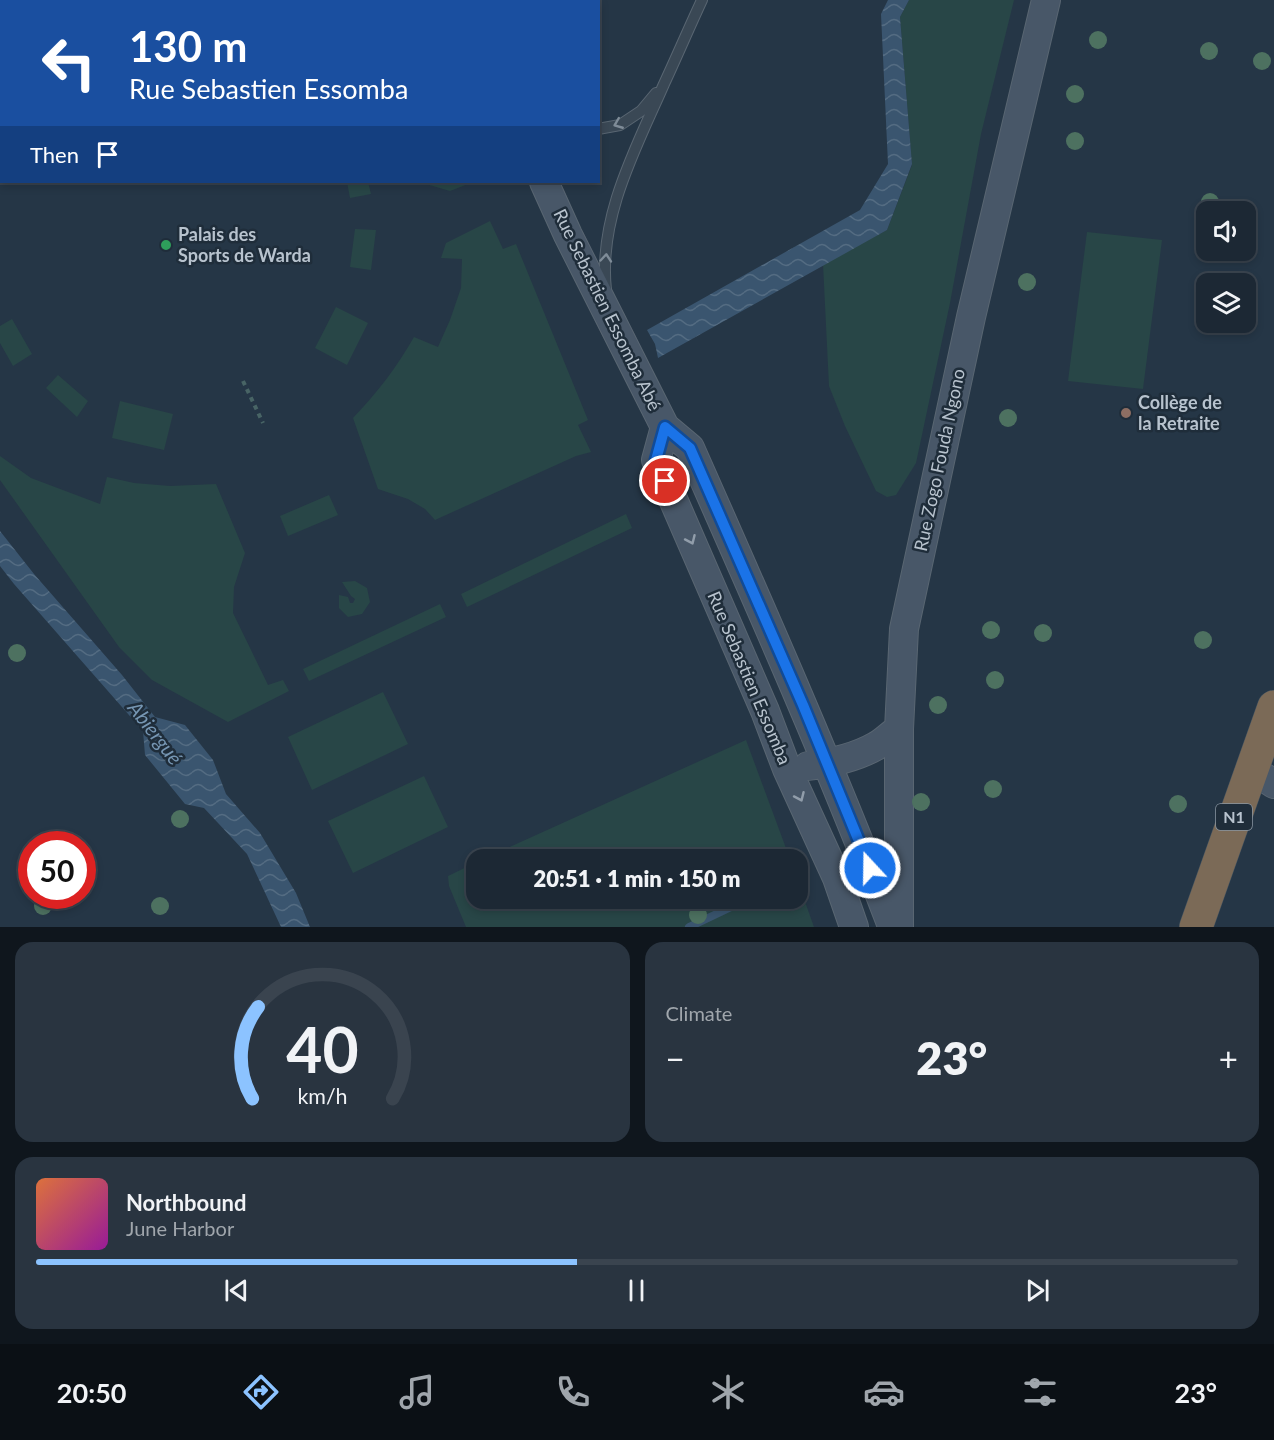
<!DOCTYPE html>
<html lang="en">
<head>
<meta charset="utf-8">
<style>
	:root { --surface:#1c2834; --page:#293440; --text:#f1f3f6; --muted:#a0a6ac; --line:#3a444f; --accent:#8cc3ff }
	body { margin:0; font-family:Lato,sans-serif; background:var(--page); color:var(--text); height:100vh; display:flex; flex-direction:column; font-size:22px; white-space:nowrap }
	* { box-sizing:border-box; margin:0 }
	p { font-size:20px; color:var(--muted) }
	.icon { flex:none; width:33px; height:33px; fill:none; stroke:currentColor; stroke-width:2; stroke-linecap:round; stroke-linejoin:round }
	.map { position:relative; height:927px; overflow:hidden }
	.details { display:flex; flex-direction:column; gap:15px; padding:15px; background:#0f161d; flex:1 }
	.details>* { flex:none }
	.hud { position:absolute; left:0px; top:0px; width:600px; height:183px; box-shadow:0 3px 9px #0003,0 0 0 2px var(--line); background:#1a4fa0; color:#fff; overflow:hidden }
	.tools { position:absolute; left:1196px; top:201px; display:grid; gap:12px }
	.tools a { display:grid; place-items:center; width:60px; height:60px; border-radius:12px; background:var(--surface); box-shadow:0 3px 9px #0003,0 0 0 2px var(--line); font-size:30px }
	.speed { position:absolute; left:18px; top:831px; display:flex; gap:12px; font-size:30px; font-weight:700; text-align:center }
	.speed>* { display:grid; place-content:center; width:78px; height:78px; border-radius:50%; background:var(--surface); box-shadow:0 3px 9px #0003,0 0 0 2px var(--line); line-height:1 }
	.speed .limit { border:9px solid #d22; background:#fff; color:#111 }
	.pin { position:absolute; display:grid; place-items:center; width:51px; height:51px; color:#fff; margin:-26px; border:3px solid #fff; border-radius:50%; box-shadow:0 2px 6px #0007 }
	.me { position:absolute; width:66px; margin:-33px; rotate:339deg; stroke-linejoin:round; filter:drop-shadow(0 0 4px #0008) }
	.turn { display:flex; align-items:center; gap:21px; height:126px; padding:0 30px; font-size:27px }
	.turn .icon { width:78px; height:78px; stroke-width:2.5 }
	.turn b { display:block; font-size:42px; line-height:51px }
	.then { display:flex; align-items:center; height:57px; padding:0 30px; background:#0003; gap:12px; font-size:22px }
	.big { font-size:45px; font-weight:800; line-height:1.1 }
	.details .tile { flex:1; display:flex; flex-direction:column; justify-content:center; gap:9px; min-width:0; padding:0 21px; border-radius:18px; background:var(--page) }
	.details .dial { align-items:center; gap:0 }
	.dial svg { height:156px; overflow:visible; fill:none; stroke:var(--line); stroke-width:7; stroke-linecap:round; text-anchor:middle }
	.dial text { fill:var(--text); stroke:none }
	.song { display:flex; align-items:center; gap:18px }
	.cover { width:72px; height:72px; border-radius:9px; background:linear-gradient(135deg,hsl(20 70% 55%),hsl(300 70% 35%)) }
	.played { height:6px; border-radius:3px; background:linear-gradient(90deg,var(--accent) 45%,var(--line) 45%) }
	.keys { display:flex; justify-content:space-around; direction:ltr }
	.heat { display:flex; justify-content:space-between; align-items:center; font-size:33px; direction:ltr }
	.details .tiles { flex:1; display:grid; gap:15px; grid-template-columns:1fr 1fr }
	.tile:last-child { grid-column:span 2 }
	.trip { position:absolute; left:466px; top:849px; width:342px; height:60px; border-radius:18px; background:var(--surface); box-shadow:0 3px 9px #0003,0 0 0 2px var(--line); font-weight:800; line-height:60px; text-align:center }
	.tabs { display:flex; height:96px; justify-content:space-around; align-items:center; background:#0b1015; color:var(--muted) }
	.tabs .icon { width:42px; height:42px }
	.tabs .selected { color:var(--accent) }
	.tabs b { font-size:27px; color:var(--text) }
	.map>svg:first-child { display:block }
	.green { fill:#284647 }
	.water { fill:url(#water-waves) }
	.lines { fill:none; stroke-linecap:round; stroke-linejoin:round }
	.stream { stroke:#3a556f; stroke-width:8 }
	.lane-casing { stroke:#596672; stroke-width:12 }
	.secondary-casing { stroke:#596672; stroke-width:30 }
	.highway-casing { stroke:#45535f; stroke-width:34 }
	.path { stroke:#486465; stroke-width:4; stroke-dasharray:4.5 4.5; stroke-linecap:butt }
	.lane { stroke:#3a4855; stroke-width:10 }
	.secondary { stroke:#485768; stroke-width:28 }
	.highway { stroke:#7b6a57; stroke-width:33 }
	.tree { fill:#4d7160 }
	.oneway { stroke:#7f8c98 }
	.oneway2 { stroke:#919daa }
	.route-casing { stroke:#114b97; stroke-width:15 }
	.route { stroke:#1a73e8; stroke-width:10 }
	.leisure-dot { fill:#2e9e5b; stroke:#1f2d3a; stroke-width:2 }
	.education-dot { fill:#8d6e63; stroke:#1f2d3a; stroke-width:2 }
	.labels { text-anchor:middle; stroke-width:5; stroke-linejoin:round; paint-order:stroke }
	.shield { fill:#1f2d3a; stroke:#8a96a2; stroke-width:1.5 }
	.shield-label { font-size:16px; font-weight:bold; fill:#b8c3ce }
	.poi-label { font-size:18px; font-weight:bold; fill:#b8c3ce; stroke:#1f2d3a; text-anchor:start }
	.street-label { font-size:18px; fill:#b8c3ce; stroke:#1f2d3a }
	.water-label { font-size:20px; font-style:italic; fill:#7696b3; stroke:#1f2d3a }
</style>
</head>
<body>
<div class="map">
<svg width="1274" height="927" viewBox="0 0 1274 927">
	<defs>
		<pattern id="water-waves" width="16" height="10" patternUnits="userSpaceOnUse" patternTransform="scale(1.5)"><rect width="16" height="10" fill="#3a556f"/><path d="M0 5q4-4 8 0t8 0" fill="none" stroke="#546c82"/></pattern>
	</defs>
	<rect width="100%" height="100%" fill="#253646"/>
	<path class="green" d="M909 0H1014L981 134 950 303 916 463 896 495 887 497 876 491 845 426 829 386 823 264 887 230 912 165 900 17Z
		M347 182H368L371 194 350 198Z
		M426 182H473L450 191 426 184Z
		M490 221 503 249 516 244 588 420 578 425 591 452 576 456 435 520 425 509 408 499 378 489 353 418C377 393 397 367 414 337L438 347 450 320 461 288 462 259 441 258 446 243Z
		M355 229 376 230 371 270 350 267Z
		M1087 232 1162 240 1143 389 1068 381Z
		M336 307 368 323 347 365 315 348Z
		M12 319 32 354 13 366 0 343V326Z
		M58 375 88 401 77 417 46 388Z
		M120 401 173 414 164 450 112 438Z
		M0 456 31 478 100 504 107 477 134 483 170 486 216 484 245 553 234 587 233 613 268 685 283 680 289 691 228 722 152 680 119 647 0 480Z
		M329 495 338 515 288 536 280 516Z
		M626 514 632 528 467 607 461 594Z
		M355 581 367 588 370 602 362 614 348 617 339 608V595L348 597 350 603H353L355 599 351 596 342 582Z
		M440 604 446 617 309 681 303 669Z
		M383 692 408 744 312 790 288 737Z
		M746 740 790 859H483Z
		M424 776 448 827 353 873 328 821Z
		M477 862V898H798V882L814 927H466L449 886 448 876Z"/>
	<path class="water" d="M888 0H909L900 17 912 164 887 230 658 358 655 344 647 330 860 210 888 164 881 14Z
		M0 531 34 574 122 675 155 717 185 725 213 760 226 794 260 833 296 893 310 927H281L247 854 204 808 185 804 145 755 143 731 14 584 0 566Z"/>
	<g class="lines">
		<path class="stream" d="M798 876 799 875
			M689 927 750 898"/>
		<defs>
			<path id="lane" d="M598 129 620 125 641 111 656 93
				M606 290C598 217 636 148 664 84 677 56 689 28 702 0"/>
			<path id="secondary" d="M460 0V2
				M544 182 568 235 665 427 690 448C760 606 830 764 892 926
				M665 427 656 460 765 711 787 769 837 878 854 927
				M808 766C831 763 855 758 876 746 884 742 891 734 899 729
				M1251 769 1274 784
				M899 927V729L904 629 971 317 1046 0"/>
			<path id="highway" d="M1196 927 1274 707"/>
		</defs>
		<use href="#lane" class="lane-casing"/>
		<use href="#secondary" class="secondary-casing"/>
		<use href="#highway" class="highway-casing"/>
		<path class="path" d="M243 381 263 423"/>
		<use href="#lane" class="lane"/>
		<use href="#secondary" class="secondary"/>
		<use href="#highway" class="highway"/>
	</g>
	<g class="tree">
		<circle cx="1098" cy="40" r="9"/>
		<circle cx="1209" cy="51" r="9"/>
		<circle cx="1262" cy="61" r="9"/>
		<circle cx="1075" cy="94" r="9"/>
		<circle cx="1075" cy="141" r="9"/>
		<circle cx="1210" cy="202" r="9"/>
		<circle cx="1027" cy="282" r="9"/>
		<circle cx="1008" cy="418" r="9"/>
		<circle cx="991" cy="630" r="9"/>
		<circle cx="1043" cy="633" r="9"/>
		<circle cx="1203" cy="640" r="9"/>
		<circle cx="17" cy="653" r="9"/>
		<circle cx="995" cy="680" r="9"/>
		<circle cx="938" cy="705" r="9"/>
		<circle cx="993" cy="789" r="9"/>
		<circle cx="921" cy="802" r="9"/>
		<circle cx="1178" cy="804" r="9"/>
		<circle cx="180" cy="819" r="9"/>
		<circle cx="43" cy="906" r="9"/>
		<circle cx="160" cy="906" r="9"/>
		<circle cx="698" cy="915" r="9"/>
	</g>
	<defs><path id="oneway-chevron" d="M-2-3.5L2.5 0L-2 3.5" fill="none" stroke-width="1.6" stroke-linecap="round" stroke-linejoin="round" transform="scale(1.5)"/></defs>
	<g class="oneway">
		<use href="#oneway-chevron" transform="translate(618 124) rotate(158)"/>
		<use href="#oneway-chevron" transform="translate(606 258) rotate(-85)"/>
	</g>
	<g class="oneway2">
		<use href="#oneway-chevron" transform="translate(691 540) rotate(66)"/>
		<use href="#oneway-chevron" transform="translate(800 797) rotate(66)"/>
	</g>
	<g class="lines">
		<defs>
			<path id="route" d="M665 481 656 460 665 427 690 448 803 705 870 868"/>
		</defs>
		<use href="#route" class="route-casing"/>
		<use href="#route" class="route"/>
	</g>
	<circle class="leisure-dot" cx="166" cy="245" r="6"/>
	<circle class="education-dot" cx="1126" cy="413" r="6"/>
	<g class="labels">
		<rect class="shield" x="1216" y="804" width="36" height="26" rx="4.5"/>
		<g class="shield-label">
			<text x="1234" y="823">N1</text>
		</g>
		<g class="poi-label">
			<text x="178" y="241">Palais des<tspan x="178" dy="21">Sports de Warda</tspan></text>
			<text x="1138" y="409">Collège de<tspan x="1138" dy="21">la Retraite</tspan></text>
		</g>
		<g class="street-label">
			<text transform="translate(607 310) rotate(64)" y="6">Rue Sebastien Essomba Abé</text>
			<text transform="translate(940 460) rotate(-78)" y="6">Rue Zogo Fouda Ngono</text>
			<text transform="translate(749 678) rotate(67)" y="6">Rue Sebastien Essomba</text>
		</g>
		<g class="water-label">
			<text transform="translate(155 733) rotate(52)" y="7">Abiergué</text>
		</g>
	</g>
</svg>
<div class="tools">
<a><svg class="icon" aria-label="sound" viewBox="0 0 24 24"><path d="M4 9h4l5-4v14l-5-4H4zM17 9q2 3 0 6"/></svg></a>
<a><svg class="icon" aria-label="layers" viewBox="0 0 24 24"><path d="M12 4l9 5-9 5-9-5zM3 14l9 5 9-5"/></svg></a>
</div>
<div class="speed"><div class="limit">50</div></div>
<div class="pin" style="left:665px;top:481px;background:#d93025"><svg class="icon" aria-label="arrive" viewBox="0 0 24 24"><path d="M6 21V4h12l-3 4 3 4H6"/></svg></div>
<svg class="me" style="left:870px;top:868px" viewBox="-20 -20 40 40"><circle r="17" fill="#1a73e8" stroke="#fff" stroke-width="3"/><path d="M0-11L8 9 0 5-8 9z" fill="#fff"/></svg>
<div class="trip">20:51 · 1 min · 150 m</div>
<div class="hud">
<div class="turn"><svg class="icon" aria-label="left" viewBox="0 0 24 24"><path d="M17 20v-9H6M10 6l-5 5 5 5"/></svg><div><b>130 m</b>Rue Sebastien Essomba</div></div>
<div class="then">Then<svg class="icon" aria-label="arrive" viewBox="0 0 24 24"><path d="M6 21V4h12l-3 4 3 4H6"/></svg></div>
</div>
</div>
<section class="details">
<div class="tiles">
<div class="tile dial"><svg viewBox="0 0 100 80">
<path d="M14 69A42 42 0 1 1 86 69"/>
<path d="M14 69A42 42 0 0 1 17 22" stroke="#8cc3ff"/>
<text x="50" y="56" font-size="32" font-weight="700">40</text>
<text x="50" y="72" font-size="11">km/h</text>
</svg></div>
<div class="tile"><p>Climate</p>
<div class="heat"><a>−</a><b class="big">23°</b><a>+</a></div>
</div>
<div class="tile">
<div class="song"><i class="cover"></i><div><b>Northbound</b><p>June Harbor</p></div></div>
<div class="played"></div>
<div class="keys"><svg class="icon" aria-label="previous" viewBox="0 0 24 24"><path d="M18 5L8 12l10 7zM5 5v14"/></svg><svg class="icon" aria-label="pause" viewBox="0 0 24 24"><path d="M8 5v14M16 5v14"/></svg><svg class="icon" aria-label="next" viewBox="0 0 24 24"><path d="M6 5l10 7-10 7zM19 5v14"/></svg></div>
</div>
</div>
</section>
<nav class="tabs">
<b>20:50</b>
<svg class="icon selected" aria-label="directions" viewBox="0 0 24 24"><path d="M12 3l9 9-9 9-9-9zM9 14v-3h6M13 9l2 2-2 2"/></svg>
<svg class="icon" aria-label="music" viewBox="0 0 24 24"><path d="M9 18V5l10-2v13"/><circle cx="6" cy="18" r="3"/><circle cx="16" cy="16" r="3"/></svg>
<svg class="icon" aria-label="phone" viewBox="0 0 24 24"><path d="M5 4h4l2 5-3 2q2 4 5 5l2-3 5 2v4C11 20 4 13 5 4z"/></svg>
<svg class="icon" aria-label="climate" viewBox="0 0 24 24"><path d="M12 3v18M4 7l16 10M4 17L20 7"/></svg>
<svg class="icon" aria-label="car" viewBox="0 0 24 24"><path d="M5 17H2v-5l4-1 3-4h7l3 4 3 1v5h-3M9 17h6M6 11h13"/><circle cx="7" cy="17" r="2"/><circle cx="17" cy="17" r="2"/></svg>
<svg class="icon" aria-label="filters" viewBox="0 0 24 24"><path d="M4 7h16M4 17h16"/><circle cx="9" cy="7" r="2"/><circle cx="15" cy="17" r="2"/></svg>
<b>23°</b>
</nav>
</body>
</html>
